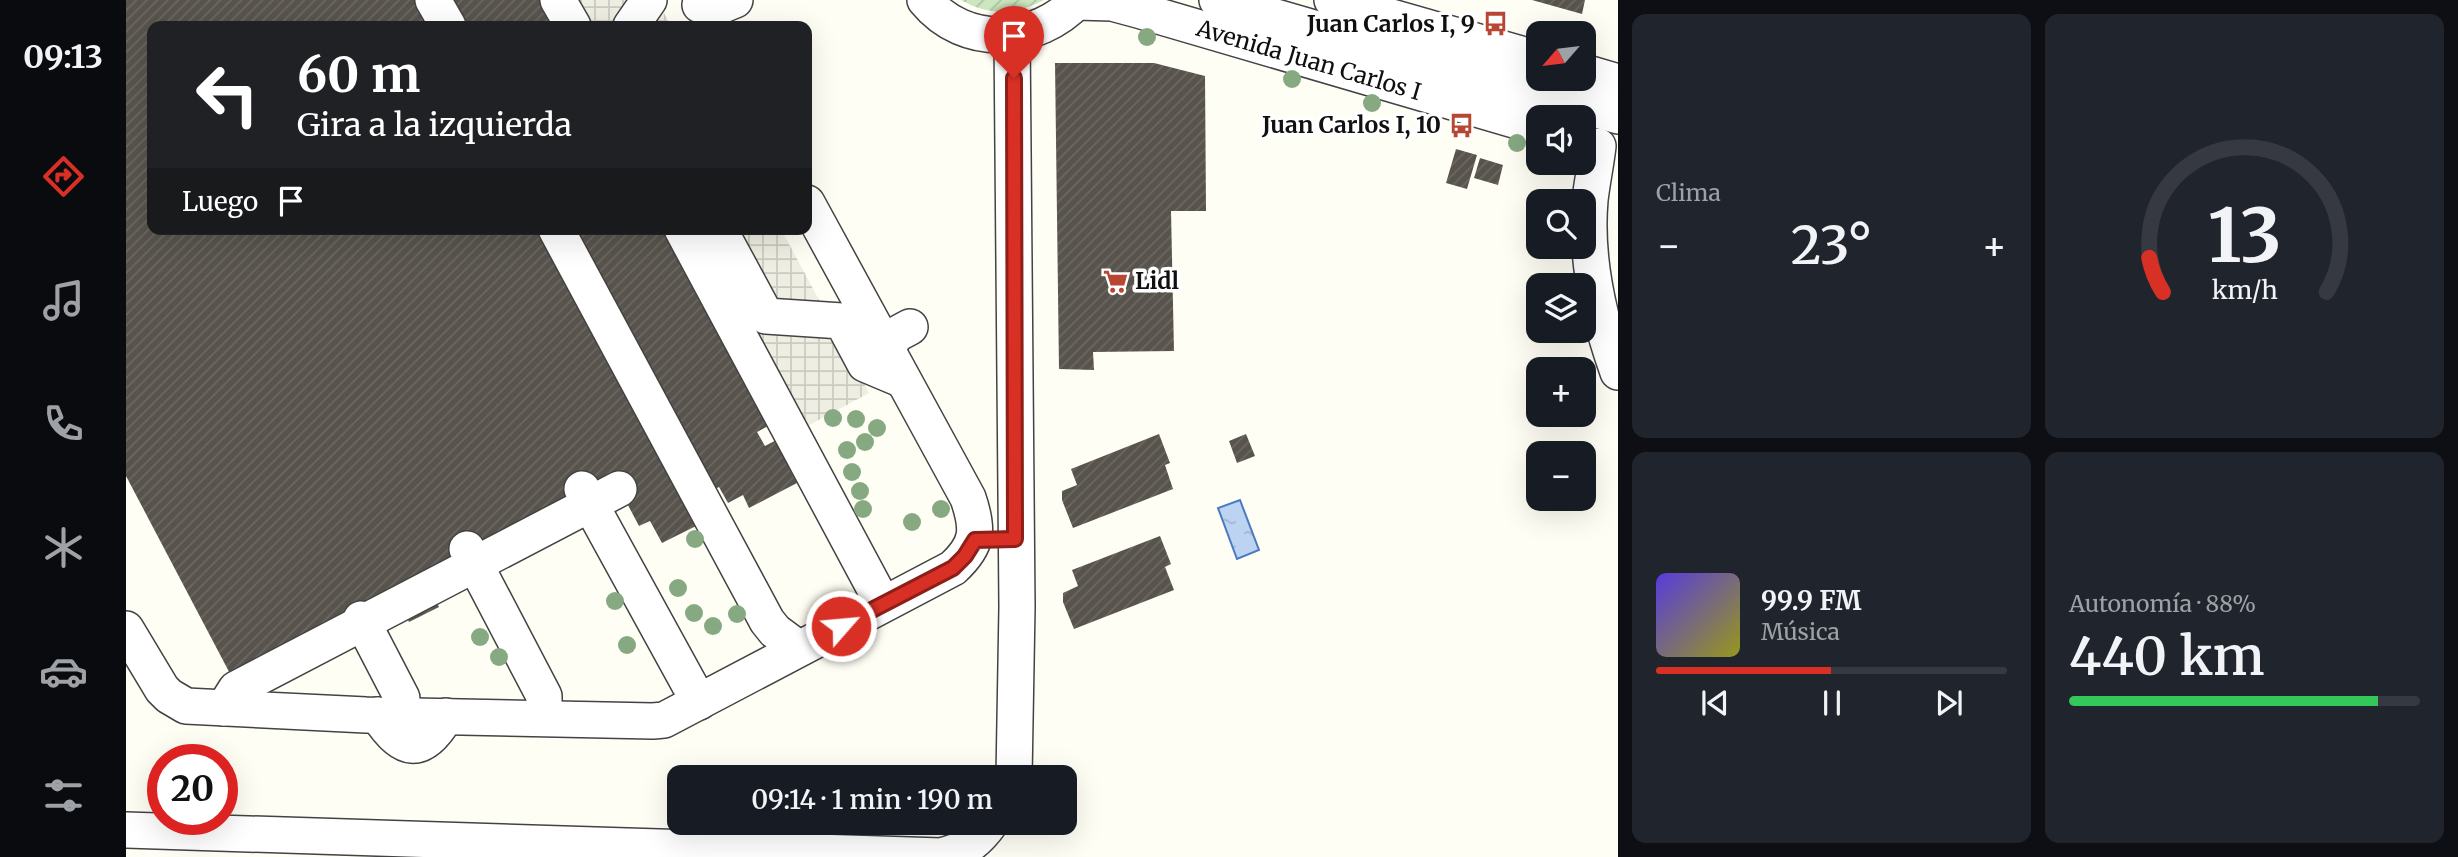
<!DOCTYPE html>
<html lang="es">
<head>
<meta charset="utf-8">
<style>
	:root { --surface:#171b24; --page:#20242c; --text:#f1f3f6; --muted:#9ea1a6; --line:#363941; --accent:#d93025 }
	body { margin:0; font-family:Merriweather,serif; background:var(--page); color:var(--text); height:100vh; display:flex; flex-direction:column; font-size:26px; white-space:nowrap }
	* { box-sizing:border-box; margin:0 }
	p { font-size:23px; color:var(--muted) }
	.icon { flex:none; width:38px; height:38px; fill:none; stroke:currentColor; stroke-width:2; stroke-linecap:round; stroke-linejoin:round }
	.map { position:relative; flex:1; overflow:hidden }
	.side { display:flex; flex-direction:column; gap:14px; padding:14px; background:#0d0f14; width:840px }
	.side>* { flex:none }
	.guide { position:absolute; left:21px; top:21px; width:665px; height:214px; border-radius:14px; box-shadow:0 7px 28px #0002; background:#202124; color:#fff; overflow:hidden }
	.needle { width:46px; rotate:242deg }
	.fabs { position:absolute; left:1400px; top:21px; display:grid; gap:14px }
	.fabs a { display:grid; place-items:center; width:70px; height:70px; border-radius:14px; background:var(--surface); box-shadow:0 7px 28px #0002; font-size:35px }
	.speed { position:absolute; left:21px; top:744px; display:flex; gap:14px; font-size:35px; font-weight:700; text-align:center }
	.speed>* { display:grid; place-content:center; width:91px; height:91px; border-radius:50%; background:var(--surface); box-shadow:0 7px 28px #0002; line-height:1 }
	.speed .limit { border:10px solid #d22; background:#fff; color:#111 }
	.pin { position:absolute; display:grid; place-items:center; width:60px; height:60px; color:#fff; margin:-72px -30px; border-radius:50% 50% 50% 0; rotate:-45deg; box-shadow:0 0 7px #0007 }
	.pin .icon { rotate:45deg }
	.me { position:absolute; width:77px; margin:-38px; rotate:63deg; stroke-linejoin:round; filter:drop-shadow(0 0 5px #0008) }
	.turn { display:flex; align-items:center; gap:24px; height:147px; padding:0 35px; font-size:32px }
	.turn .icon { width:91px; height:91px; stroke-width:2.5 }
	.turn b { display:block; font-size:49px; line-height:60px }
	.then { display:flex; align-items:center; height:66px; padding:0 35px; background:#0003; gap:14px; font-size:26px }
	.big { font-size:52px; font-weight:600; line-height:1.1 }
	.side .widget { flex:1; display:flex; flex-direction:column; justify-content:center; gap:10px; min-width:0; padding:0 24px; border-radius:14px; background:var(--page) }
	.side .dial { align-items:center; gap:0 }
	.dial svg { height:182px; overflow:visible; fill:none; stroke:var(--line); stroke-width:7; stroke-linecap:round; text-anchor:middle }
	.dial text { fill:var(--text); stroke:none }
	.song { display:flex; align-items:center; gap:21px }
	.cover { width:84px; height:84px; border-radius:10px; background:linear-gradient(135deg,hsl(250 70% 55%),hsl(60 70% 35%)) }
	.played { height:7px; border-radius:4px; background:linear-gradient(90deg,var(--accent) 50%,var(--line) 50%) }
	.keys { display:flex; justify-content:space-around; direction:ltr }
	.heat { display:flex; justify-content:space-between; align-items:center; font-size:38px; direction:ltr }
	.charge { height:10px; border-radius:5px; background:linear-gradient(90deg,#34c759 88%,var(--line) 0) }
	.side .tiles { flex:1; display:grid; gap:14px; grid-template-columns:repeat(2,1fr) }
	.trip { position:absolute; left:541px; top:765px; width:410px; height:70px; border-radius:14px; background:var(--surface); box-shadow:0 7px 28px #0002; font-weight:600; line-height:70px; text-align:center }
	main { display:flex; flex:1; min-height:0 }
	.tabs { display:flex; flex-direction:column; width:126px; justify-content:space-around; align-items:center; background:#090b0e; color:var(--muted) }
	.tabs .icon { width:49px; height:49px }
	.tabs .active { color:var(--accent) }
	.tabs b { font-size:32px; color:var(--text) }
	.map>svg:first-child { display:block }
	.garden { fill:url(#garden-furrows) }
	.plaza { fill:url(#plaza-grid) }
	.water { fill:url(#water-ripples); stroke:#497ac3; stroke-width:2 }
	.building { fill:url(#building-hatch) }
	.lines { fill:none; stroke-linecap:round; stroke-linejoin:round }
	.minor-casing { stroke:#434343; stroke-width:38 }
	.minor { stroke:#fff; stroke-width:35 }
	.tree { fill:#87a982 }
	.route-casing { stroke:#8d1f18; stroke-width:18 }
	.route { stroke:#d93025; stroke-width:12 }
	.labels { text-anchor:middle; stroke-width:7; stroke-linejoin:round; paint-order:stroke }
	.poi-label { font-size:23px; font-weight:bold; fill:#101010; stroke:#fff; text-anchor:end }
	.street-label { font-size:23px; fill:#101010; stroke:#fff }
</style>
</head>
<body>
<main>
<nav class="tabs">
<b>09:13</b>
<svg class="icon active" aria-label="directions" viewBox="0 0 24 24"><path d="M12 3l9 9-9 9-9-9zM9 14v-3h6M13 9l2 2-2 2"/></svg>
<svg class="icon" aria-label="music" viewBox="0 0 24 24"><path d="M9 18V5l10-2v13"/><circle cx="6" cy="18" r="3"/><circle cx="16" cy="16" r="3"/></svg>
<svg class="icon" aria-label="phone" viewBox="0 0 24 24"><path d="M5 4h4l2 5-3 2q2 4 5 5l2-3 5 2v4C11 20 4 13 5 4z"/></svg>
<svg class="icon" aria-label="climate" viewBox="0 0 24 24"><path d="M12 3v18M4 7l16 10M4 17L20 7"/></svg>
<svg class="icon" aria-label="car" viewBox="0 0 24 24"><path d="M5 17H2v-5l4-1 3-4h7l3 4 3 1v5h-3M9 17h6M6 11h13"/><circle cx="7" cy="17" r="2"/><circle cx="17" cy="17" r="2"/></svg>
<svg class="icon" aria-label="filters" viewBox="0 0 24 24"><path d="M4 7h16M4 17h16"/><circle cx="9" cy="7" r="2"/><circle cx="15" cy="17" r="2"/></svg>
</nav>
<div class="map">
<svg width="1492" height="857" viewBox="0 0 1492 857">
	<defs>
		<pattern id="garden-furrows" width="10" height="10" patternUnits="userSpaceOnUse" patternTransform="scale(1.75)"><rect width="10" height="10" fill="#cce7bf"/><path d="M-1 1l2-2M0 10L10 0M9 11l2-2" fill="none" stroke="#aec5a3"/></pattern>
		<pattern id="plaza-grid" width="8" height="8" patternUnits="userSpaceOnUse" patternTransform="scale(1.75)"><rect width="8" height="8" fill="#efeee2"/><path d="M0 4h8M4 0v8" fill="none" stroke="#cccbc1"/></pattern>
		<pattern id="water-ripples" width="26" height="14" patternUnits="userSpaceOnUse" patternTransform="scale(1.75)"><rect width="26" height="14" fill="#bdd3f2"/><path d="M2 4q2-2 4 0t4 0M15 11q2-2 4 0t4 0" fill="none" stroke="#a1b4ce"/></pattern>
		<pattern id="building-hatch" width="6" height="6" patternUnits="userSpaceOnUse" patternTransform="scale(1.75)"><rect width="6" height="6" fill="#58544d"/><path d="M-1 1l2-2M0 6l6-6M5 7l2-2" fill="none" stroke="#6b6862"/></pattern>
	</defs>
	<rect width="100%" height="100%" fill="#fefef4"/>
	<path class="garden" d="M835 0H918C890 15 863 16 835 0Z"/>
	<path class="plaza" d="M451 0H531L545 26H465Z
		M573 229H655L743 393 678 428Z"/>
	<path class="water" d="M1114 500 1133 550 1111 559 1092 508Z"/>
	<path class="building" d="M0 0H451L465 26H26V229H573L670 411 631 432 639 446 658 436 673 465 664 470 671 483 623 508 617 495 602 503 593 487 560 504 570 526 536 543 524 521 513 526 485 473 306 567 301 584 313 607 283 622 272 600 110 685 0 476Z
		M1406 0H1459L1456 14Z
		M929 63H1028L1079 76 1080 211H1045L1048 351 967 352 968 370 933 369Z
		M1330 149 1351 155 1341 189 1320 183Z
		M1354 158 1377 165 1372 185 1348 178Z
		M1033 434 1044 463 1039 465 1047 489 947 528 936 500V491L951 485 945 469Z
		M1120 434 1129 456 1111 463 1103 441Z
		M1034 536 1045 564 1039 567 1048 590 948 629 937 602V593L952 586 946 570Z"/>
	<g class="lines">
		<defs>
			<g id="minor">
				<path d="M307 0 322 26"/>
				<path d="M432 0 447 26"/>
				<path d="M799 0C839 49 911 44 952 0"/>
				<path d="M1091 0 1492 116"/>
				<path d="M1206 0 1412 59"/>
				<path id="s1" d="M951 2 986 3 1012 10 1412 127"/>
				<path d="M574 5 592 7 609 0"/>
				<path d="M505 26 523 0"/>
				<path d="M886 35 891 607 888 777"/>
				<path d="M1458 72 1492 82"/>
				<path d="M1472 146C1470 164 1466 182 1464 200 1459 257 1473 319 1492 372"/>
				<path d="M430 229 641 621 649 631 672 648"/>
				<path d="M556 229 757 604"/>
				<path d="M593 229 640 316 716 321 739 364 777 380"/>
				<path d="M761 350 769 335 784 327"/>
				<path d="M456 489 573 702"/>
				<path d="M341 549 418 696V710L411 718"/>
				<path d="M235 619 276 698 275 715"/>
				<path d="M0 629 36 689 43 696 60 706 240 715 527 721 538 720 827 568C852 545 853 530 842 498L681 203"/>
				<path d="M98 708 110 689 493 489"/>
				<path d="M252 715C275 752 296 758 320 716"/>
				<path d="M0 830 815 856C839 850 850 843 865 822"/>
			</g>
		</defs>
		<use href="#minor" class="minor-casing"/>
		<use href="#minor" class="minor"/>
	</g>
	<g class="tree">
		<circle cx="1021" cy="37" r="9"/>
		<circle cx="1166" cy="79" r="9"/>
		<circle cx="1246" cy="103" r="9"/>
		<circle cx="1391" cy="143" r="9"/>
		<circle cx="707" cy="418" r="9"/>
		<circle cx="730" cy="419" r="9"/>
		<circle cx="751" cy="428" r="9"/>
		<circle cx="739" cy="442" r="9"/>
		<circle cx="721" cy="450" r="9"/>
		<circle cx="726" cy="472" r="9"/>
		<circle cx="734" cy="491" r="9"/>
		<circle cx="737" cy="509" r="9"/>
		<circle cx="815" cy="509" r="9"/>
		<circle cx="786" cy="522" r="9"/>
		<circle cx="569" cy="539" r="9"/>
		<circle cx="552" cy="588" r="9"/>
		<circle cx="489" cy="601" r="9"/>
		<circle cx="568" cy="613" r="9"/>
		<circle cx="611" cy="614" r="9"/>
		<circle cx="587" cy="626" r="9"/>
		<circle cx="354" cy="637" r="9"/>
		<circle cx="501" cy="645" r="9"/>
		<circle cx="373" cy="657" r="9"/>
	</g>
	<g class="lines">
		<defs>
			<path id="route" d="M715 626 827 568 839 556 849 540 889 539 888 78"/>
		</defs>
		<use href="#route" class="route-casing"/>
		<use href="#route" class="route"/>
	</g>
	<defs>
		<symbol id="bus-bare" viewBox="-9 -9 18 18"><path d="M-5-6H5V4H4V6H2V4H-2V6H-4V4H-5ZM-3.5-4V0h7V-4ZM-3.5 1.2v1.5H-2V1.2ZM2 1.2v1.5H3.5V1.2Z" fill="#b74632" stroke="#fff" stroke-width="2.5" paint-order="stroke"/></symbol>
		<symbol id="supermarket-bare" viewBox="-9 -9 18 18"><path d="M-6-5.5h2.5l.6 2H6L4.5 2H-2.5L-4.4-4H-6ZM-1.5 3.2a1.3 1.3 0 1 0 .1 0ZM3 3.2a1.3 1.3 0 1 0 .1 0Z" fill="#b74632" stroke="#fff" stroke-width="2.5" paint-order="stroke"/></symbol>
	</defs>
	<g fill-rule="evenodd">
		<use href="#bus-bare" x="1352" y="6" width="35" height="35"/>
		<use href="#bus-bare" x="1318" y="108" width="35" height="35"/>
		<use href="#supermarket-bare" x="972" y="264" width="35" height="35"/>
	</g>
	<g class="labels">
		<g class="poi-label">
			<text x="1349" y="32">Juan Carlos I, 9</text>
			<text x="1315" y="133">Juan Carlos I, 10</text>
			<text x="1009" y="289" text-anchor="start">Lidl</text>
		</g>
		<g class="street-label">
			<text dy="8" stroke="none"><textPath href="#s1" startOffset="240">Avenida Juan Carlos I</textPath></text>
		</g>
	</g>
</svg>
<div class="fabs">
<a><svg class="needle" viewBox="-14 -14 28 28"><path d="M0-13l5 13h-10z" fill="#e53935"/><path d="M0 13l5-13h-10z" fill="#9ea1a6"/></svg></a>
<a><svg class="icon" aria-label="sound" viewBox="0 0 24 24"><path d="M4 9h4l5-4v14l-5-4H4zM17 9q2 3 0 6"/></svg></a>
<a><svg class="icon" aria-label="search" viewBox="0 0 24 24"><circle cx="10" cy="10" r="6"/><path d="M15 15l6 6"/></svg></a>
<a><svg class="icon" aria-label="layers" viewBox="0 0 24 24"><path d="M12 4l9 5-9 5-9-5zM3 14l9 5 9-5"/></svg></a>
<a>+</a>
<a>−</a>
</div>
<div class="speed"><div class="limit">20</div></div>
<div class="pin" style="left:888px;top:78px;background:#d93025"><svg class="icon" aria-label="arrive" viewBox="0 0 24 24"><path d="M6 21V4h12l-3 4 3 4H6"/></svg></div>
<svg class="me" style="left:715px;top:626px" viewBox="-20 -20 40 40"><circle r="17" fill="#d93025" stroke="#fff" stroke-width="3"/><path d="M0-11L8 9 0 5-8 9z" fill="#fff"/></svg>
<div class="trip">09:14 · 1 min · 190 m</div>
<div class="guide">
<div class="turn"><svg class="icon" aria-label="left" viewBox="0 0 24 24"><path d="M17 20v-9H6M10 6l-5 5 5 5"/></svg><div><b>60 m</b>Gira a la izquierda</div></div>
<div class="then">Luego<svg class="icon" aria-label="arrive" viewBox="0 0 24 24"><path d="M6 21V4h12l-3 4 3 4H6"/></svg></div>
</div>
</div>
<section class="side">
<div class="tiles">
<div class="widget"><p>Clima</p>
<div class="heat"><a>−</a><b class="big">23°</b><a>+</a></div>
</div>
<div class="widget dial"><svg viewBox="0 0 100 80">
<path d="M14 69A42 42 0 1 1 86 69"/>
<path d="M14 69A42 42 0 0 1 8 54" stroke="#d93025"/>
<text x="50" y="56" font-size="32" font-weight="700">13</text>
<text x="50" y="72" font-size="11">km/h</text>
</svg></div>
<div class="widget">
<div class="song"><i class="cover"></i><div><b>99.9 FM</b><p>Música</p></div></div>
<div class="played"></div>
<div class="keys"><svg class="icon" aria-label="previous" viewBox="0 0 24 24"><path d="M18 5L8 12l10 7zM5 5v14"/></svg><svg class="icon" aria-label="pause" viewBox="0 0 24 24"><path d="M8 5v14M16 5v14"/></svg><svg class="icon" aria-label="next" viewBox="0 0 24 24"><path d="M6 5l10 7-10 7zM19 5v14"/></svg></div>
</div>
<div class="widget"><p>Autonomía · 88%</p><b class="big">440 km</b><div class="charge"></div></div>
</div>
</section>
</main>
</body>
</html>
